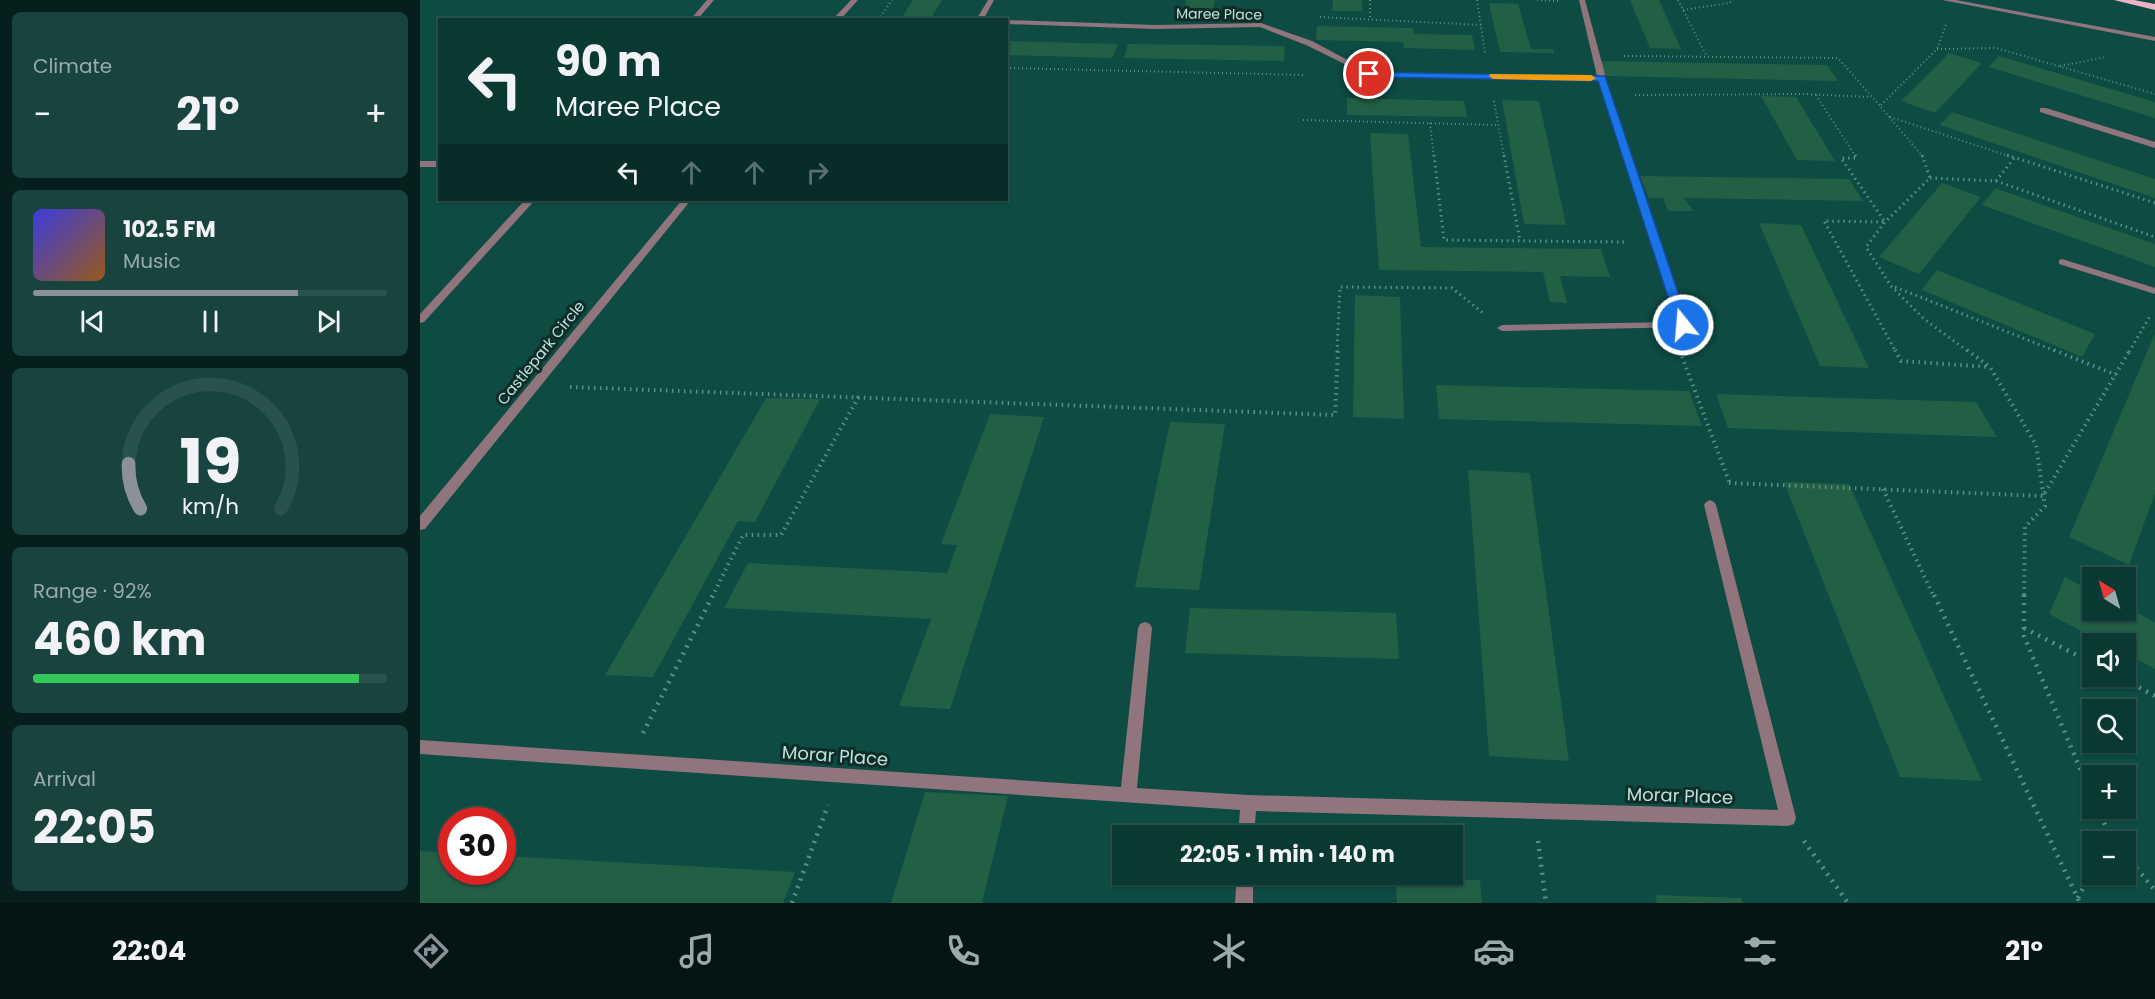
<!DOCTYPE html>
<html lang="en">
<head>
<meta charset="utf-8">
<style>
	:root { --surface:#0a3832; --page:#18433e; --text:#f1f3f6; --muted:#99acac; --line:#2a524d; --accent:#8c9099 }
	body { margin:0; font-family:Poppins,sans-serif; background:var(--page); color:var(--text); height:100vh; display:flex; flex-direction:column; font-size:22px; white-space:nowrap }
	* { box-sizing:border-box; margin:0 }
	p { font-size:20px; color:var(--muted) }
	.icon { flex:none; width:33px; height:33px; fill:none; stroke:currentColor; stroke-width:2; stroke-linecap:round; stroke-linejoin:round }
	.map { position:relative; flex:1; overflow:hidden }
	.side { display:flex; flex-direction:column; gap:12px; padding:12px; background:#061f1c; width:420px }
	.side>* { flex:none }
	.banner { position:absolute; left:18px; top:18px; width:570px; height:183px; border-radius:0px; box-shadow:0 2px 4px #0004,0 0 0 2px var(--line); background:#0a3832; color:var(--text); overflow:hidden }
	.needle { width:39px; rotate:323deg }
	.tools { position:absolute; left:1662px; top:567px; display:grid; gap:12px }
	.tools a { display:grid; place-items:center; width:54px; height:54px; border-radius:0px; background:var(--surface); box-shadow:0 2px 4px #0004,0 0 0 2px var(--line); font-size:30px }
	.speed { position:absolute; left:18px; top:807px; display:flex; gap:12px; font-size:30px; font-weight:700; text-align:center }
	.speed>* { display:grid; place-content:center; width:78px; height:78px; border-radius:50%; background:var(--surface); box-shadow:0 2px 4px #0004,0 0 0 2px var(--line); line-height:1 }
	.speed .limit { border:9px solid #d22; background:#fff; color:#111 }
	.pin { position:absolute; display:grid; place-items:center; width:51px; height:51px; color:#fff; margin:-26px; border:3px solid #fff; border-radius:50%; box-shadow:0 2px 6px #0007 }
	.me { position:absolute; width:66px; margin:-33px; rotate:343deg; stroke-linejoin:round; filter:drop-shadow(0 0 4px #0008) }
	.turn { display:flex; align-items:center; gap:21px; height:126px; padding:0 18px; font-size:27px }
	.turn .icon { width:78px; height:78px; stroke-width:2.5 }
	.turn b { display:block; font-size:42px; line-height:51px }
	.lanes { display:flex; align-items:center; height:57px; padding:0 18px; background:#0003; justify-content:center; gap:30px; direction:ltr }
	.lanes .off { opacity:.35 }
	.big { font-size:45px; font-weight:700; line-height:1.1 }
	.side .card { flex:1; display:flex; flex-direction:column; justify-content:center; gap:9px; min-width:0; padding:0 21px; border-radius:9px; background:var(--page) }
	.side .dial { align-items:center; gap:0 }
	.dial svg { height:156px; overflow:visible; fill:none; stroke:var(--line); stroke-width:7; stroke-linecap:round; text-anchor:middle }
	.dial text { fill:var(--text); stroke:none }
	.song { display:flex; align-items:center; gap:18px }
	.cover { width:72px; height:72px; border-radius:9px; background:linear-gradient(135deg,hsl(240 70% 55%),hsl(30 70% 35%)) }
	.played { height:6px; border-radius:3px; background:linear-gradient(90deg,var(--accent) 75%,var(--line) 75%) }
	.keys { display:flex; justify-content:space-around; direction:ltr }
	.heat { display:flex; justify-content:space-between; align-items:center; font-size:33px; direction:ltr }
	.charge { height:9px; border-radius:4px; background:linear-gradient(90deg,#34c759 92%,var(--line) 0) }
	.trip { position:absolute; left:692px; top:825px; width:351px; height:60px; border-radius:0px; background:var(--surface); box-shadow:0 2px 4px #0004,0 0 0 2px var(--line); font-weight:700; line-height:60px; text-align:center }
	.tab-bar { display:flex; height:96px; justify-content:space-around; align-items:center; background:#041614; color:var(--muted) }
	.tab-bar .icon { width:42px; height:42px }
	.tab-bar .active { color:var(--accent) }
	.tab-bar b { font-size:27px; color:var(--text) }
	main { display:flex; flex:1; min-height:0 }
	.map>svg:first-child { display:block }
	.building { fill:#235f45 }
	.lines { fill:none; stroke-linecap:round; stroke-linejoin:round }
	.path-far3 { stroke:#5d8f87; stroke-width:2; stroke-dasharray:1 3; stroke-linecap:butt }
	.path-far2 { stroke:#5d8f87; stroke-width:3; stroke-dasharray:1.5 4; stroke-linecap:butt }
	.path-far1 { stroke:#5d8f87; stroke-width:4; stroke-dasharray:1.5 4.5; stroke-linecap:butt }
	.path { stroke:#5d8f87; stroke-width:4.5; stroke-dasharray:2 6; stroke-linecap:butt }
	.minor { fill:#90767c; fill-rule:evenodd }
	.trunk { fill:#eeb3c2; fill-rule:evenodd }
	.route { fill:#1a73e8; stroke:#114b97; stroke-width:1.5 }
	.slow { fill:#f59e0b }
	.labels { text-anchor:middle; stroke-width:6; stroke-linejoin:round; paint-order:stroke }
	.far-street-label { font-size:14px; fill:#bde0d9; stroke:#0e2d29 }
	.street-label { font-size:15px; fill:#bde0d9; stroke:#0e2d29 }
	.near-street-label { font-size:18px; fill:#bde0d9; stroke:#0e2d29 }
</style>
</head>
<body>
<main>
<section class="side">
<div class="card"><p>Climate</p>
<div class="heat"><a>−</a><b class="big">21°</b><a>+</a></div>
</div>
<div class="card">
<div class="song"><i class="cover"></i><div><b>102.5 FM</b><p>Music</p></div></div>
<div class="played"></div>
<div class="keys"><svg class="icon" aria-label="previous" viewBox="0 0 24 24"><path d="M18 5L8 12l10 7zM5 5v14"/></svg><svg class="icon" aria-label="pause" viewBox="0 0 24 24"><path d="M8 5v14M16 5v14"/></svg><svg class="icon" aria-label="next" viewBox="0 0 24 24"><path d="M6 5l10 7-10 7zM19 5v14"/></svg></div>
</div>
<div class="card dial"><svg viewBox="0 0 100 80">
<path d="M14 69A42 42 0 1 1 86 69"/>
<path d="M14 69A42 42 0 0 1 8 46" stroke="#8c9099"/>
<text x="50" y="56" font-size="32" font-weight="700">19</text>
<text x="50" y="72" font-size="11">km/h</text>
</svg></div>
<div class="card"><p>Range · 92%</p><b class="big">460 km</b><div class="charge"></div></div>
<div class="card"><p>Arrival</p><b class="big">22:05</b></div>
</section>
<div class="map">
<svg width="1735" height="903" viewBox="0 0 1735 903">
	<rect width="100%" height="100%" fill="#0d4b43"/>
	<path class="building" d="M493 0H522L510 20H480Z
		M766 0H795L793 9H764Z
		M913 0H942V11H912Z
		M1210 0H1239L1261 49 1230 48Z
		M1069 3 1098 4 1111 49H1133L1134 53 1080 52Z
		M897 26 993 28 994 34 1052 35 1055 50 984 48 983 42 896 40Z
		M586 41 698 44 692 58 586 55Z
		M708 44 865 46 864 61 704 58Z
		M1529 53 1562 63 1515 113 1481 101Z
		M1579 56 1735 102V118L1569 67Z
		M1180 61 1407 65 1418 81 1186 76Z
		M1341 96 1376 97 1415 161 1377 160Z
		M927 98 1044 101 1047 117 927 115Z
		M1082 100 1119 101 1146 225 1104 224Z
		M1532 112 1735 179V198L1520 125Z
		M950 133 988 134 1001 247 1181 249 1190 277 1140 276 1147 303 1130 302 1123 272 959 270Z
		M1220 176 1429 179 1443 201 1264 198 1273 211H1248L1243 198H1229Z
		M1522 183 1561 197 1499 274 1459 257Z
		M1575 188 1735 244V267L1562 205Z
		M1339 223 1381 225 1449 368 1400 366Z
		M1517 270 1675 334 1662 357 1502 290Z
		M935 295 980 297 984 419 933 417Z
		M1735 333V493L1709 565 1649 537Z
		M1016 385 1269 391 1282 426 1019 419Z
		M1296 394 1556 402 1577 437 1308 428Z
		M346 398 400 399 335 522 318 521 233 677 185 675Z
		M570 414 624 417 530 709 479 706 511 619 304 608 328 563 527 573 537 545 521 544Z
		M750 422 805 424 779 590 715 587Z
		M1048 470 1110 473 1149 761 1069 756Z
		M1364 482 1429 484 1562 781 1480 777Z
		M1645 577 1672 591V610H1706V607L1735 622V669L1706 654V644H1686L1629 614Z
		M770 608 976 613 979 659 765 653Z
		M505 792 588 796 562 903H471Z
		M0 851 32 853V872H82V856L375 872 363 903H0Z
		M976 879 1060 880 1062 903H977Z
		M1235 895 1321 898 1323 903H1237Z"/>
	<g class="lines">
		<path class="path-far3" d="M950 0V20
			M1057 0 1065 53
			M1117 0 1138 1
			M1258 0 1287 57
			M1263 10 1309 3 1314 0
			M900 17 1061 25
			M458 20 472 0
			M1517 49 1576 48 1735 94
			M1204 56 1418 58 1460 106
			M1640 66 1686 57
			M586 68 886 75
			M1215 95 1381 94 1451 97
			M1396 95 1436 157
			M1074 101 1084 157
			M1470 117 1592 157
			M883 120 1079 125
			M1010 123 1014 157
			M1503 157 1460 106 1517 49 1527 22"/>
		<path class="path-far2" d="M1014 155 1024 240 1207 242
			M1084 155 1100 241
			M1435 155 1437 158H1421L1465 222 1404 221 1476 352
			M1502 155 1510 178 1465 222 1446 247 1471 286 1504 319 1549 352
			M1587 155 1735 203
			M1510 178 1576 181 1735 237
			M1576 181 1595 157
			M1475 287 1638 352
			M917 352 920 287 1032 288 1063 313
			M1709 352 1730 316"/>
		<path class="path-far1" d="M1475 350 1481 361 1569 367
			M1547 350 1570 367 1616 445 1625 506 1605 527 1604 597
			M1634 350 1696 375
			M1260 351 1310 484
			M150 387 915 415 918 350
			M1309 483 1623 496 1710 350
			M1463 489 1514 597
			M292 597 323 535H361L439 396"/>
		<path class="path" d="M1514 595 1660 903
			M1604 595V636L1672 797
			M1604 628 1672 663
			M1698 676 1735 696
			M223 733 293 595
			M1678 808 1690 837 1688 842
			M1118 841 1126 903
			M1384 841 1428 903
			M1706 856 1735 890
			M1658 898 1672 871
			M372 903 408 805"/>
		<path class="minor" d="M287 0H294L277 20H270Z
			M431 0H438L420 20H412Z
			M568 0H574L563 20H556Z
			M1159 0H1165L1186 78 1268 325 1267 327 1082 331 1077 328 1082 325 1257 322 1179 80 949 76 886 45 840 27 736 29 586 24V20L736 25 841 23 892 41 950 72 1177 76Z
			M1522 0H1536L1735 37V41Z
			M1620 108H1626L1735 142V148L1620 112Z
			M0 161H20V167H0Z
			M105 200H115L4 322 0 323V314Z
			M262 200H271L5 529 0 530V516Z
			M1642 259 1735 288V294L1639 264V260Z
			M1290 500 1294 502 1296 505 1376 818 1374 824 1368 826 836 811 834 836H818L820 810 0 754V740L701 787 718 628 720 624 725 622 730 624 732 628 717 788 828 795 1358 810 1284 505 1286 502Z
			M817 874H833V903H815Z"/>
		<path class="trunk" d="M1694 0H1714L1735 4V10Z"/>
	</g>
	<path class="route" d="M945 72 1185 76 1269 325 1267 327 1263 329 1257 325 1178 81 949 77 944 74Z"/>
	<path class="slow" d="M1070 74 1171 75 1176 78 1171 81 1073 79 1069 76Z"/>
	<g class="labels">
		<g class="far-street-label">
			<text transform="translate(799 14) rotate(1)" y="5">Maree Place</text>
		</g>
		<g class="street-label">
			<text transform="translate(121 353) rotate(-51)" y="5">Castlepark Circle</text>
		</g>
		<g class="near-street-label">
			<text transform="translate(415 756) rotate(4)" y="6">Morar Place</text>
			<text transform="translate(1260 796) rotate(2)" y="6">Morar Place</text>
		</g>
	</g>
</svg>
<div class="tools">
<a><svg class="needle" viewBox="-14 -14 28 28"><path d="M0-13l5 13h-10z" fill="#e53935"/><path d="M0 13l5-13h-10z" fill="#99acac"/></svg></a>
<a><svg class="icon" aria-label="sound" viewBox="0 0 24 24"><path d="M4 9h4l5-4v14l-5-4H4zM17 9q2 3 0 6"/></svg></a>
<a><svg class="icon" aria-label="search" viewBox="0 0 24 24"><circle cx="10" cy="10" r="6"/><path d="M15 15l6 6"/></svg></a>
<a>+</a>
<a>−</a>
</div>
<div class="speed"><div class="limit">30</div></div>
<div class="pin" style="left:949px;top:74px;background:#d93025"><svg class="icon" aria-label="arrive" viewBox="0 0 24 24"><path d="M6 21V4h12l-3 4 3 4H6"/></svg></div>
<svg class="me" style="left:1263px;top:325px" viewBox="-20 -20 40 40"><circle r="17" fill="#1a73e8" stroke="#fff" stroke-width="3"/><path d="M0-11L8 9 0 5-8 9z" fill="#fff"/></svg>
<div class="trip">22:05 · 1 min · 140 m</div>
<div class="banner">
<div class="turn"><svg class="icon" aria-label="left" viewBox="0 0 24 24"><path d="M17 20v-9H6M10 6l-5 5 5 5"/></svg><div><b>90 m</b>Maree Place</div></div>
<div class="lanes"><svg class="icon" aria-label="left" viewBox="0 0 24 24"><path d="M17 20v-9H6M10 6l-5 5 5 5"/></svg><svg class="icon off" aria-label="ahead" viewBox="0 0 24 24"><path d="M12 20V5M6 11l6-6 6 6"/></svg><svg class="icon off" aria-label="ahead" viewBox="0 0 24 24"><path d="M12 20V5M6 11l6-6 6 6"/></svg><svg class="icon off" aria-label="right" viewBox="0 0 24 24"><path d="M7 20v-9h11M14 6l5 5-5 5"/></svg></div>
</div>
</div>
</main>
<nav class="tab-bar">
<b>22:04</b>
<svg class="icon active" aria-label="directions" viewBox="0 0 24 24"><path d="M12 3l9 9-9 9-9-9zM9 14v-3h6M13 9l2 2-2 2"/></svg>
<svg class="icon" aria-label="music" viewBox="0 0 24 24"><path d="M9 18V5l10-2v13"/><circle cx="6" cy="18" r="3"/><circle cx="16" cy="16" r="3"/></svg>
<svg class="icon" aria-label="phone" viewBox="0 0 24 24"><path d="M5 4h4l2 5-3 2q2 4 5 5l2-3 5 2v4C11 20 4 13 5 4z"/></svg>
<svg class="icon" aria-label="climate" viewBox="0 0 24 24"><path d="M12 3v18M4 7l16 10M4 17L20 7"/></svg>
<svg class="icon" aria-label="car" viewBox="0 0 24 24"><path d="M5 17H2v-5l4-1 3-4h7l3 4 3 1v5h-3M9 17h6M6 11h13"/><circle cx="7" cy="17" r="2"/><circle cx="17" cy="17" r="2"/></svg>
<svg class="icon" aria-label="filters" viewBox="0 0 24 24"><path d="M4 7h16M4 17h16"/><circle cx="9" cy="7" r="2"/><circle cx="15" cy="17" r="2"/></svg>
<b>21°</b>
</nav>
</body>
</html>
